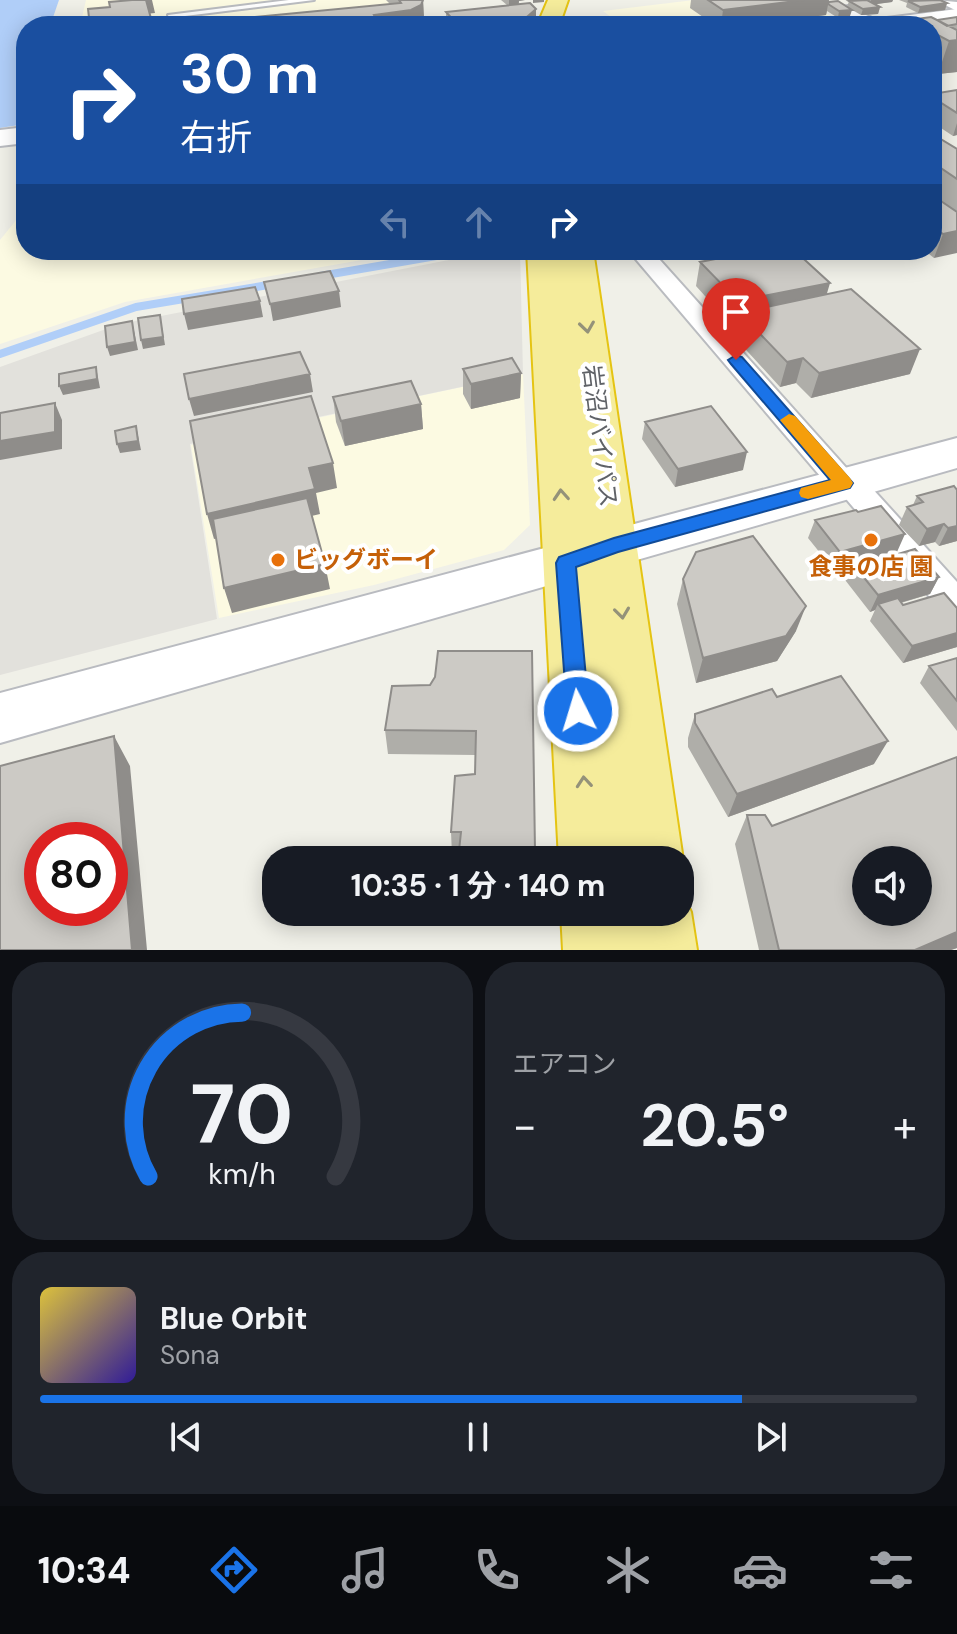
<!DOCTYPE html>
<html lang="ja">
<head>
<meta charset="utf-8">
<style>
	:root { --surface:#171b24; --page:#20242c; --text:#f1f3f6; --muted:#9ea1a6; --line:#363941; --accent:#1a73e8 }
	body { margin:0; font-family:"DM Sans","Noto Sans JP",sans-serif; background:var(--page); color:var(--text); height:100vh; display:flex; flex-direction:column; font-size:30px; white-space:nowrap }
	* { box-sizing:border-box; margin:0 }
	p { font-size:26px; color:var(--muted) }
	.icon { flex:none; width:44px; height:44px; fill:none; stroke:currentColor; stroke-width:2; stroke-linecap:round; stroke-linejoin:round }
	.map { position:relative; height:950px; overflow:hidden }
	.panel { display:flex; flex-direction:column; gap:12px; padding:12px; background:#0d0f14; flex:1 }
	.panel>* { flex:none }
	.banner { position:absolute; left:16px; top:16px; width:926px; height:244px; border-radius:32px; box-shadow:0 4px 20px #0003; background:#1a4fa0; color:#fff; overflow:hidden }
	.tools { position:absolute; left:852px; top:846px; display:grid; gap:16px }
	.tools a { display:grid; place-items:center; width:80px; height:80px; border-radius:50%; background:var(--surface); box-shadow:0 4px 20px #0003; font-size:40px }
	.speed { position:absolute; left:24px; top:822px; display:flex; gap:16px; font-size:40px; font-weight:700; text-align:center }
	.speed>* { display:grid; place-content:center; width:104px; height:104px; border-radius:50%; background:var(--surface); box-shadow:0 4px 20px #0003; line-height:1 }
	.speed .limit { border:12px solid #d22; background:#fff; color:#111 }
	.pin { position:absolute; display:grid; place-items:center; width:68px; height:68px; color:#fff; margin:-82px -34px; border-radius:50% 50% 50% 0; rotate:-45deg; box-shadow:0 0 8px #0007 }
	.pin .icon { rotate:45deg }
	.me { position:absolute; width:88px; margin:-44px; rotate:355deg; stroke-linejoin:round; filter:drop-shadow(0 0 6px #0008) }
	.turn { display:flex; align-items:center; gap:28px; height:168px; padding:0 32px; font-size:36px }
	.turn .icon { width:104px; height:104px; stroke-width:2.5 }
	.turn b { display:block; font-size:56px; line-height:68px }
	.lanes { display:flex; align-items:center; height:76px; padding:0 32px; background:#0003; justify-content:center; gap:40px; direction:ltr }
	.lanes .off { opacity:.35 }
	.big { font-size:60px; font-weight:700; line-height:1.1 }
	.panel .widget { flex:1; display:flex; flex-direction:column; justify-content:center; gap:12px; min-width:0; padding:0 28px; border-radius:32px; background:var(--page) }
	.panel .dial { align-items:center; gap:0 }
	.dial svg { height:208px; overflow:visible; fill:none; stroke:var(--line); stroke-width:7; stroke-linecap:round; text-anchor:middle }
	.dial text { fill:var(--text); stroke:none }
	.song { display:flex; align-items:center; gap:24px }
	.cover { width:96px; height:96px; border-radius:12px; background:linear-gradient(135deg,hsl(50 70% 55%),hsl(250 70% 35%)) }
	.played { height:8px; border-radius:4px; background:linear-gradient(90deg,var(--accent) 80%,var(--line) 80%) }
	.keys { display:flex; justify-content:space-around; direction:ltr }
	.heat { display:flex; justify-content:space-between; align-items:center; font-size:44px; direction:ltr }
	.panel .tiles { flex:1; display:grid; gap:12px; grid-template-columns:1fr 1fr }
	.widget:last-child { grid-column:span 2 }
	.trip { position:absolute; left:262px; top:846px; width:432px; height:80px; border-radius:32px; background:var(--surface); box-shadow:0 4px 20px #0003; font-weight:700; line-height:80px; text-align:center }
	.tab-bar { display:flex; height:128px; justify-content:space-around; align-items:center; background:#090b0e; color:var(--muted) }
	.tab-bar .icon { width:56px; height:56px }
	.tab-bar .selected { color:var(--accent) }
	.tab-bar b { font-size:36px; color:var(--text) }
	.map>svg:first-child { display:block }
	.commercial { fill:#fcfae2 }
	.industrial { fill:#e2e1dc }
	.water { fill:#b0cef8 }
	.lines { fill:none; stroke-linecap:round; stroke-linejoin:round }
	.stream-far1 { stroke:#b0cef8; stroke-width:6 }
	.stream { stroke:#b0cef8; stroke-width:8 }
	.lane-casing { stroke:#babcc0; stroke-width:4 }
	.street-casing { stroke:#babcc0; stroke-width:4 }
	.secondary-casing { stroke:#b9bbc0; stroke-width:4 }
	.highway-casing { stroke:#e5c413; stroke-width:4 }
	.lane { fill:#fff; fill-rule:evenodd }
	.street { fill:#fff; fill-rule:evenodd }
	.secondary { fill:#fff; fill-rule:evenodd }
	.highway { fill:#f5ec9b; fill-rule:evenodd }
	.wall { fill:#afaea9 }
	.shaded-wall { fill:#8f8d8a }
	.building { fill:#cccac5; stroke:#8f8d8a; stroke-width:2; fill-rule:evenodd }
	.oneway { stroke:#949279 }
	.route { fill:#1a73e8; stroke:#114b97; stroke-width:2 }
	.slow { fill:#f59e0b }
	.food-dot { fill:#e8710a; stroke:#fff; stroke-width:3 }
	.labels { text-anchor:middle; stroke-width:8; stroke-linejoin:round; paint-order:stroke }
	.street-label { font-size:24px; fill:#5f6267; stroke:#fff }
	.food-label { font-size:24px; font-weight:bold; fill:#c56008; stroke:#fff; text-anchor:start }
</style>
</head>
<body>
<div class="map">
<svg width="957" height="950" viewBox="0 0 957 950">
	<rect width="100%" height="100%" fill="#f0f0e8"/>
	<path class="commercial" d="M86 0H409L431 26H80Z
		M694 0H802L843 23 820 26H623L603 11Z
		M26 208V250H418L125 302 0 344V240Z
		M523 374 530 525 504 550 374 585 219 618 191 445Z"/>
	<path class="industrial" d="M500 250H520L523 374 190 444 217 619 0 675V367L120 324Z"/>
	<path class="water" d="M0 0H59L50 26H26V102L19 125 0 128Z"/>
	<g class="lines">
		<path class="stream-far1" d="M430 257 470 250"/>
		<path class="stream" d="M320 276 442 255
			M0 354 136 307 274 284"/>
		<defs>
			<path id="lane" d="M289 0H314L177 17 180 26H172L168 15Z"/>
			<path id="street" d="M935 0 957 2V11Z
				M848 6 882 23 885 26H866L843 13V7Z
				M628 250H651L850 472 860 475 957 582V619L945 615 841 493 832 490Z"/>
			<path id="secondary" d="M957 9V23L930 26H868L879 19Z
				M26 127V143L0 146V130Z
				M957 438V468L0 743V693Z"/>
			<path id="highway" d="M548 0H568L559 26H537Z
				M527 250H593L683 860 680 868V860H559Z
				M680 889 691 912 697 950H563L561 912H680Z"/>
		</defs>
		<use href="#lane" class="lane-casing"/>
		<use href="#street" class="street-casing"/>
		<use href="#secondary" class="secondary-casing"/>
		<use href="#highway" class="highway-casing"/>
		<use href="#lane" class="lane"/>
		<use href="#street" class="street"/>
		<use href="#secondary" class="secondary"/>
		<use href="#highway" class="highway"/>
	</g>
	<path class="wall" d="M386 0H423L424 19 422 24 418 26H207L390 4Z
		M501 0H525L519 1V4L536 26H446V12L507 5Z
		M691 0H829V2L850 16 838 18 827 11 826 15 740 26H716L690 8Z
		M855 0H893L892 2 875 4 880 7 878 14 861 15 847 7 849 1Z
		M899 0H940L947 3 945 10 918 13 906 7 907 3Z
		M957 17V72L938 74 932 71V26H887L888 23 909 20H937Z
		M957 90V135L953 136 932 122V94Z
		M932 135 957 149V231L934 258 924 250H932Z
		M700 262 827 294 910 374 811 398 796 383 780 387 737 340 741 324 732 326 696 286Z
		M463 369 521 373 520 398 471 409 463 394Z
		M333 397 421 404 423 429 345 446 336 422Z
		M645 422 743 470 675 487 642 439Z
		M957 490V541L939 546 935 542 919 546 899 525 907 507 913 505 917 496Z
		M815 520 897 552 869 559 871 562 939 577 930 594 901 603 903 605 957 608V647L903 663 870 621 875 610 870 612 842 576 846 565 833 569 808 538Z
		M683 579 796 631 777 661 696 683 677 604Z
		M438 651 535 851V860H458L459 854 452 855 451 832 475 774V755L388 754 385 730 430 685 435 677Z
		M957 658V731L920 683 929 666Z
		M777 697 874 764 728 817 688 747V738L695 714Z
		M747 815 772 826 957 948 951 950H759L735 844Z"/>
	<path class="shaded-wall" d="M121 0H152L155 13 125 16Z
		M423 0 424 19 422 24 418 26H375L374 15Z
		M509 0H525L519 1 518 6 509 7Z
		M533 0H544V2L533 3Z
		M804 0H829L826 15 740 26H721L723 10Z
		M871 0H893L892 2 870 5Z
		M947 3 945 10 918 13 920 7Z
		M880 7 878 14 861 15 863 9Z
		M536 9V26H457V24L528 16Z
		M852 10 850 16 838 18 839 11Z
		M957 40V72L938 74 949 41Z
		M957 123V135L953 136Z
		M957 231V253L934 258 943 234Z
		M830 283 823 307 756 313 753 310 750 322 743 316 741 324 732 326 738 301Z
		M339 291 341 307 273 321 270 304Z
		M260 301 263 317 188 330 184 314Z
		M160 315 165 345 143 349 141 340Z
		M132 321 138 350 110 356 107 347Z
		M920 349 910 374 811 398 819 373Z
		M803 358 796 383 780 387 787 362Z
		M96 367 100 388 63 395 59 386Z
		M521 373 520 398 471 409V384Z
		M310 374 313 392 194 416 189 399Z
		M55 403 62 420V449L0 460V441Z
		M421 404 423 429 345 446 341 421Z
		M136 426 141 450 120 453 117 444Z
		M747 452 743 470 675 487 678 469Z
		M333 463 337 488 316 493 320 514 214 539 207 514 309 468Z
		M944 524 935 542 919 546 927 529Z
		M957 526V541L939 546 948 528Z
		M905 534 897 552 853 564 849 559 846 565 833 569 840 552Z
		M325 564 330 589 232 613 224 588Z
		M939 577 930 594 882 608 878 604 875 610 870 612 878 595Z
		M806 606 796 631 777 661 696 683 703 658Z
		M957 633V647L903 663 912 646Z
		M114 736 130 766 147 950H132Z
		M888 741 874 764 728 817 737 794Z
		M535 851V860H513Z
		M957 932V948L951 950H915Z"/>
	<path class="building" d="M132 0H146L153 26H90L88 9 110 7 109 2Z
		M399 0H423L421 5 411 10 374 15 381 26H207V24L255 17 401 3Z
		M708 0H804L723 10Z
		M867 0 880 7 863 9 849 1Z
		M940 0 947 3 920 7 908 1Z
		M838 1 852 10 839 11 828 4 829 2Z
		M530 3 536 9 528 16 530 17 457 24 446 12Z
		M931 17 957 30V40L949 41 932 32V26H921L909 20Z
		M957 17V24L947 26 937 20Z
		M593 20 625 25V26H591Z
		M908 21 907 26H893L888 23Z
		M957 90V113L932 97V94Z
		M932 135H934L957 149V179L932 162Z
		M932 195 957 212V231L943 234 932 226Z
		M762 250H794L830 283 738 301 700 262Z
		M330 271 339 291 270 304 264 282Z
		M255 287 260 301 184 314 182 299Z
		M851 289 920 349 819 373 803 358 787 362 743 316 756 313 753 310Z
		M160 315 163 337 141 340 138 318Z
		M132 321 135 342 107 347 105 326Z
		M300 352 310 374 189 399 184 374Z
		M512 358 521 373 471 384 463 369Z
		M96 367 97 379 59 386V374Z
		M411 381 421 404 341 421 333 397Z
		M311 396 333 463 309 468 315 489 207 514 190 421Z
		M55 403V432L0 441V413Z
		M711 406 747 452 678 469 645 422Z
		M136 426 138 441 117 444 115 431Z
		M954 486 957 490V526L948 528 944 524 927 529 907 507 923 502 917 496Z
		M307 498 325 564 224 588 213 519Z
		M881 506 905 534 840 552 815 520 856 510 858 512Z
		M753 536 806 606 786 636 703 658 683 579 696 552Z
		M915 549 939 577 878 595 849 559 865 554 871 562Z
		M944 593 957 608V633L912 646 878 604 898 598 903 605Z
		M438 651H532L535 851 513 860H458L461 832H451L455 776 475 774 476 731 385 730 392 686 430 685 435 677Z
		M957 658V701L929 666Z
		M841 676 888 741 737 794 695 723V714L772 689 777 697Z
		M114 736 132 950H0V766ZM42 840H110V908H42Z
		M957 757V932L915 950H779L747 815H765L772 826ZM866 860H918V912H866Z"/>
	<defs><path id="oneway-chevron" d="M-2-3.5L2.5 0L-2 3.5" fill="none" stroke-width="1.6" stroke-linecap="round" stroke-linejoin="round" transform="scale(2)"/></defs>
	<g class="oneway">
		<use href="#oneway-chevron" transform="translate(587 327) rotate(82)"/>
		<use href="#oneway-chevron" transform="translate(561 495) rotate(-94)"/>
		<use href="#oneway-chevron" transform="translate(622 613) rotate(83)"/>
		<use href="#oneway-chevron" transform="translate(584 782) rotate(-95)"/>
	</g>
	<path class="route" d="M736 355 742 357 853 483 850 488 618 552 576 567 589 711 586 718 578 721 570 718 567 711 556 563 559 557 614 538 830 480 731 364 728 360Z"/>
	<path class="slow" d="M789 414 795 416 850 478 853 483 850 488 808 499 801 497 799 493 801 488 831 480 780 420Z"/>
	<g class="food-dot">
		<circle cx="871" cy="540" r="8"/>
		<circle cx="278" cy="560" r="8"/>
	</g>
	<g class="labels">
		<g class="street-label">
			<text transform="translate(600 436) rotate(83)" y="8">岩沼バイパス</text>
		</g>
		<g class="food-label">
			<text x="294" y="568">ビッグボーイ</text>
			<text x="871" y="575" text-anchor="middle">食事の店 園</text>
		</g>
	</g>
</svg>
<div class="tools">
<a><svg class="icon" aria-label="sound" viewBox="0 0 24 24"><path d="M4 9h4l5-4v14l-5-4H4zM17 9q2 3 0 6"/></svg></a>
</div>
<div class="speed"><div class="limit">80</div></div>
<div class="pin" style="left:736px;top:360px;background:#d93025"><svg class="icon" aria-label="arrive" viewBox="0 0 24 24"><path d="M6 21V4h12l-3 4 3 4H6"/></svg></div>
<svg class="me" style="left:578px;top:711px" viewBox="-20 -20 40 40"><circle r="17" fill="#1a73e8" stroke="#fff" stroke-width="3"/><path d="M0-11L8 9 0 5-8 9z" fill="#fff"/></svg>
<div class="trip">10:35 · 1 分 · 140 m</div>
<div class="banner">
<div class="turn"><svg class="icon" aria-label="right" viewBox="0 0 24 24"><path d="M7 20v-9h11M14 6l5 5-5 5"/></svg><div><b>30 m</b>右折</div></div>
<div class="lanes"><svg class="icon off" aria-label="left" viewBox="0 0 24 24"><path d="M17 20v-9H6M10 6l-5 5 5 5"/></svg><svg class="icon off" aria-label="ahead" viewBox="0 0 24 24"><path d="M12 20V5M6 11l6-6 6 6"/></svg><svg class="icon" aria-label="right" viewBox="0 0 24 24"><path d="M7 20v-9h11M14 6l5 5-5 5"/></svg></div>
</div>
</div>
<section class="panel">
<div class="tiles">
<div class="widget dial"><svg viewBox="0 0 100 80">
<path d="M14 69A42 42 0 1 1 86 69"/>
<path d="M14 69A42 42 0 0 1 50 6" stroke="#1a73e8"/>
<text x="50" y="56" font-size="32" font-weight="700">70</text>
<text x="50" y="72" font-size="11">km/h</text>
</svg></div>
<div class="widget"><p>エアコン</p>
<div class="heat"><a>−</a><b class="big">20.5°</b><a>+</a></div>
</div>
<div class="widget">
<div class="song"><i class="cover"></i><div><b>Blue Orbit</b><p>Sona</p></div></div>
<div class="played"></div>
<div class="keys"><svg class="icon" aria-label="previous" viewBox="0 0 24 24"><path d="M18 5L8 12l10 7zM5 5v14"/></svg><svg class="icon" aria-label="pause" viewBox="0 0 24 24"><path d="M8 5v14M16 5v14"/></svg><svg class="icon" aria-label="next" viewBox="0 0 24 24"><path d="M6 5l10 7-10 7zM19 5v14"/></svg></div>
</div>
</div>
</section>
<nav class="tab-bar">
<b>10:34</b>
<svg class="icon selected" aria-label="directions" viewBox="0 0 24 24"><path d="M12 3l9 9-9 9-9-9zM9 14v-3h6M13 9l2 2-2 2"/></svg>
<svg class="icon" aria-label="music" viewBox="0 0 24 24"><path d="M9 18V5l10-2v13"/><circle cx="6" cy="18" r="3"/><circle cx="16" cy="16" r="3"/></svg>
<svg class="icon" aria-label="phone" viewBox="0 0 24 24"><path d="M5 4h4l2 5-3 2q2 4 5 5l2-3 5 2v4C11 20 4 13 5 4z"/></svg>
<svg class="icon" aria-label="climate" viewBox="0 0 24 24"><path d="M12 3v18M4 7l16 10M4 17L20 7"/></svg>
<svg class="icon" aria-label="car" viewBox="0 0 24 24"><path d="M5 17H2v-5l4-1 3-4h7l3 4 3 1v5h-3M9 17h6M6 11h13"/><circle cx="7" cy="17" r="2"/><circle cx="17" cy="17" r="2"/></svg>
<svg class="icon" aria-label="filters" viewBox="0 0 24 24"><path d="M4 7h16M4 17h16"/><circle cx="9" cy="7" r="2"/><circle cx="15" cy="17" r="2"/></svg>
</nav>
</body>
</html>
